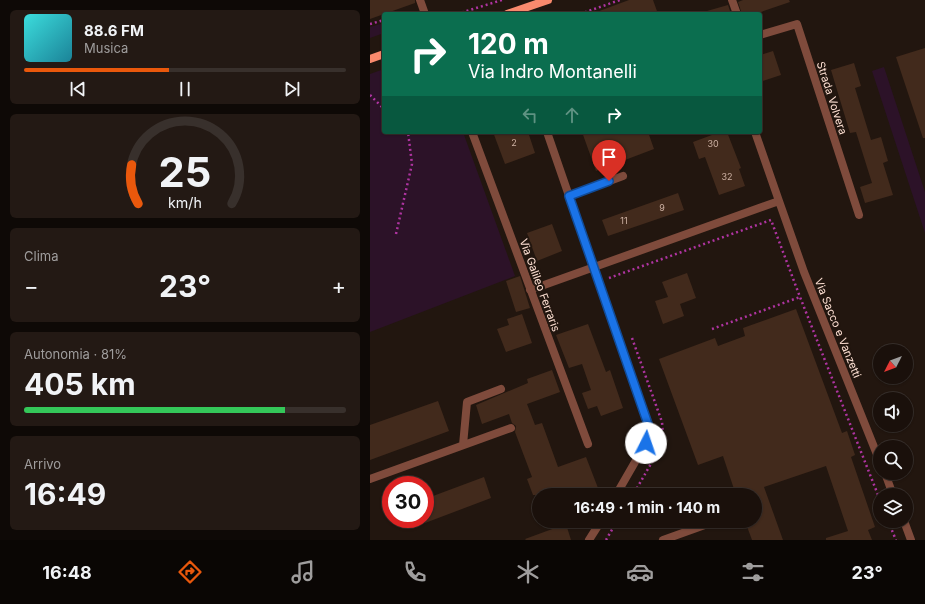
<!DOCTYPE html>
<html lang="it">
<head>
<meta charset="utf-8">
<style>
	:root { --surface:#1a100b; --page:#231914; --text:#f1f3f6; --muted:#9f9d9d; --line:#38302c; --accent:#ea580c }
	body { margin:0; font-family:Inter,sans-serif; background:var(--page); color:var(--text); height:100vh; display:flex; flex-direction:column; font-size:15px; white-space:nowrap }
	* { box-sizing:border-box; margin:0 }
	p { font-size:13px; color:var(--muted) }
	.icon { flex:none; width:22px; height:22px; fill:none; stroke:currentColor; stroke-width:2; stroke-linecap:round; stroke-linejoin:round }
	.map { position:relative; flex:1; overflow:hidden }
	.panel { display:flex; flex-direction:column; gap:10px; padding:10px; background:#0e0906; width:370px }
	.panel>* { flex:none }
	.banner { position:absolute; left:12px; top:12px; width:380px; height:122px; border-radius:4px; box-shadow:0 1px 3px #0004,0 0 0 1px var(--line); background:#0b6e4f; color:#fff; overflow:hidden }
	.needle { width:26px; rotate:228deg }
	.fabs { position:absolute; left:503px; top:344px; display:grid; gap:8px }
	.fabs a { display:grid; place-items:center; width:40px; height:40px; border-radius:50%; background:var(--surface); box-shadow:0 1px 3px #0004,0 0 0 1px var(--line); font-size:20px }
	.speed { position:absolute; left:12px; top:476px; display:flex; gap:8px; font-size:20px; font-weight:700; text-align:center }
	.speed>* { display:grid; place-content:center; width:52px; height:52px; border-radius:50%; background:var(--surface); box-shadow:0 1px 3px #0004,0 0 0 1px var(--line); line-height:1 }
	.speed .limit { border:6px solid #d22; background:#fff; color:#111 }
	.pin { position:absolute; display:grid; place-items:center; width:34px; height:34px; color:#fff; margin:-41px -17px; border-radius:50% 50% 50% 0; rotate:-45deg; box-shadow:0 0 4px #0007 }
	.pin .icon { rotate:45deg }
	.me { position:absolute; width:44px; margin:-22px; rotate:4deg; stroke-linejoin:round; filter:drop-shadow(0 0 3px #0008) }
	.turn { display:flex; align-items:center; gap:14px; height:84px; padding:0 20px; font-size:18px }
	.turn .icon { width:52px; height:52px; stroke-width:2.5 }
	.turn b { display:block; font-size:28px; line-height:34px }
	.lanes { display:flex; align-items:center; height:38px; padding:0 20px; background:#0003; justify-content:center; gap:20px; direction:ltr }
	.lanes .off { opacity:.35 }
	.big { font-size:30px; font-weight:700; line-height:1.1 }
	.panel .widget { flex:1; display:flex; flex-direction:column; justify-content:center; gap:6px; min-width:0; padding:0 14px; border-radius:6px; background:var(--page) }
	.panel .dial { align-items:center; gap:0 }
	.dial svg { height:104px; overflow:visible; fill:none; stroke:var(--line); stroke-width:7; stroke-linecap:round; text-anchor:middle }
	.dial text { fill:var(--text); stroke:none }
	.song { display:flex; align-items:center; gap:12px }
	.cover { width:48px; height:48px; border-radius:6px; background:linear-gradient(135deg,hsl(180 70% 55%),hsl(190 70% 35%)) }
	.played { height:4px; border-radius:2px; background:linear-gradient(90deg,var(--accent) 45%,var(--line) 45%) }
	.keys { display:flex; justify-content:space-around; direction:ltr }
	.heat { display:flex; justify-content:space-between; align-items:center; font-size:22px; direction:ltr }
	.charge { height:6px; border-radius:3px; background:linear-gradient(90deg,#34c759 81%,var(--line) 0) }
	.trip { position:absolute; left:162px; top:488px; width:230px; height:40px; border-radius:20px; background:var(--surface); box-shadow:0 1px 3px #0004,0 0 0 1px var(--line); font-weight:700; line-height:40px; text-align:center }
	.tab-bar { display:flex; height:64px; justify-content:space-around; align-items:center; background:#0a0604; color:var(--muted) }
	.tab-bar .icon { width:28px; height:28px }
	.tab-bar .selected { color:var(--accent) }
	.tab-bar b { font-size:18px; color:var(--text) }
	main { display:flex; flex:1; min-height:0 }
	.map>svg:first-child { display:block }
	.green { fill:#2c1228 }
	.building { fill:#422a1c }
	.lines { fill:none; stroke-linecap:round; stroke-linejoin:round }
	.path { stroke:#af34a1; stroke-width:2.5; stroke-dasharray:2 3; stroke-linecap:butt }
	.street { stroke:#7f4b3c; stroke-width:8 }
	.secondary { stroke:#f98a6d; stroke-width:8 }
	.route-casing { stroke:#114b97; stroke-width:10 }
	.route { stroke:#1a73e8; stroke-width:7 }
	.labels { text-anchor:middle; stroke-width:4; stroke-linejoin:round; paint-order:stroke }
	.number-label { font-size:9px; fill:#ceb2a4 }
	.street-label { font-size:11px; fill:#fddfd2; stroke:#22160f }
</style>
</head>
<body>
<main>
<section class="panel">
<div class="widget">
<div class="song"><i class="cover"></i><div><b>88.6 FM</b><p>Musica</p></div></div>
<div class="played"></div>
<div class="keys"><svg class="icon" aria-label="previous" viewBox="0 0 24 24"><path d="M18 5L8 12l10 7zM5 5v14"/></svg><svg class="icon" aria-label="pause" viewBox="0 0 24 24"><path d="M8 5v14M16 5v14"/></svg><svg class="icon" aria-label="next" viewBox="0 0 24 24"><path d="M6 5l10 7-10 7zM19 5v14"/></svg></div>
</div>
<div class="widget dial"><svg viewBox="0 0 100 80">
<path d="M14 69A42 42 0 1 1 86 69"/>
<path d="M14 69A42 42 0 0 1 9 39" stroke="#ea580c"/>
<text x="50" y="56" font-size="32" font-weight="700">25</text>
<text x="50" y="72" font-size="11">km/h</text>
</svg></div>
<div class="widget"><p>Clima</p>
<div class="heat"><a>−</a><b class="big">23°</b><a>+</a></div>
</div>
<div class="widget"><p>Autonomia · 81%</p><b class="big">405 km</b><div class="charge"></div></div>
<div class="widget"><p>Arrivo</p><b class="big">16:49</b></div>
</section>
<div class="map">
<svg width="555" height="540" viewBox="0 0 555 540">
	<rect width="100%" height="100%" fill="#22160f"/>
	<path class="green" d="M14 23V33L0 38V27Z
		M514 67 555 192V233L502 71Z
		M14 69V132H93L145 276 0 332V74Z"/>
	<path class="building" d="M0 0H45V3L0 19Z
		M259 0H283L288 14H225L224 13Z
		M373 0H419L420 2 385 14H372L368 2Z
		M358 5 361 14H338L337 11Z
		M555 48V138H553L526 57Z
		M403 51 411 75 390 82V55Z
		M484 63 491 86 485 88 501 140 511 137 518 161 513 163 523 195 495 203 490 187 502 183 486 132 480 133 461 70Z
		M123 132H158L165 153 135 164Z
		M212 132H278L284 149 226 171Z
		M350 132H357L371 168 369 169 375 186 349 195 335 157 329 159 323 142Z
		M308 193 314 210 238 236 232 220Z
		M182 224 192 251 167 261 157 233Z
		M317 273 326 298 310 304 314 316 293 324 285 301 298 297 292 282Z
		M150 276 160 308 146 312 136 281Z
		M426 309 472 433 477 431 485 455 481 457 505 527 498 530 502 540H456V538L478 531 456 466 394 487 413 540H382L375 521H385V495H366L353 456 328 465 289 359 345 338 348 346 375 336 373 328Z
		M152 314 162 343 136 352 127 329 139 325 137 319Z
		M218 324 236 372 240 370 253 408 231 416 227 406 218 409 212 393 221 390 212 364 199 368 186 335Z
		M182 370 190 392 157 404 165 425 172 423 188 467 216 457 228 488 209 495H163L157 479 162 477 145 432 146 426 142 423 139 414 112 424 106 405 158 383 157 379Z
		M68 401 79 431 0 460V425Z
		M114 477 121 498 55 523V499Z
		M196 524 201 540H156L155 539Z"/>
	<g class="lines">
		<path class="path" d="M30 14 34 13 39 14
			M87 14 132 0
			M210 14 250 0
			M0 24 14 20
			M0 95 14 109
			M26 234 42 164 38 132
			M239 278 401 220 430 297 510 500
			M342 329 430 297
			M262 338 292 422 293 435 290 448 263 495
			M518 521 526 540
			M236 540 247 521"/>
		<path class="street" d="M50 0 55 14
			M362 0 367 14
			M390 35 427 24 489 215
			M102 132 218 444
			M177 132 278 425 279 434 276 443 246 495
			M385 132 409 201
			M199 196 253 176
			M160 290 409 201 434 272 510 462
			M93 445 97 402 131 389
			M515 473 523 495
			M0 479 141 428
			M534 521 541 540
			M219 540 231 521
			M293 540 346 521"/>
		<path class="secondary" d="M137 14 178 0
			M0 59 14 54"/>
	</g>
	<g class="lines">
		<defs>
			<path id="route" d="M239 181 199 196 278 424V434L276 443"/>
		</defs>
		<use href="#route" class="route-casing"/>
		<use href="#route" class="route"/>
	</g>
	<g class="labels">
		<g class="number-label">
			<text x="144" y="146">2</text>
			<text x="343" y="147">30</text>
			<text x="357" y="180">32</text>
			<text x="292" y="211">9</text>
			<text x="254" y="224">11</text>
		</g>
		<g class="street-label">
			<text transform="translate(462 98) rotate(72)" y="4">Strada Volvera</text>
			<text transform="translate(170 285) rotate(70)" y="4">Via Galileo Ferraris</text>
			<text transform="translate(468 328) rotate(68)" y="4">Via Sacco e Vanzetti</text>
		</g>
	</g>
</svg>
<div class="fabs">
<a><svg class="needle" viewBox="-14 -14 28 28"><path d="M0-13l5 13h-10z" fill="#e53935"/><path d="M0 13l5-13h-10z" fill="#9f9d9d"/></svg></a>
<a><svg class="icon" aria-label="sound" viewBox="0 0 24 24"><path d="M4 9h4l5-4v14l-5-4H4zM17 9q2 3 0 6"/></svg></a>
<a><svg class="icon" aria-label="search" viewBox="0 0 24 24"><circle cx="10" cy="10" r="6"/><path d="M15 15l6 6"/></svg></a>
<a><svg class="icon" aria-label="layers" viewBox="0 0 24 24"><path d="M12 4l9 5-9 5-9-5zM3 14l9 5 9-5"/></svg></a>
</div>
<div class="speed"><div class="limit">30</div></div>
<div class="pin" style="left:239px;top:181px;background:#d93025"><svg class="icon" aria-label="arrive" viewBox="0 0 24 24"><path d="M6 21V4h12l-3 4 3 4H6"/></svg></div>
<svg class="me" style="left:276px;top:443px" viewBox="-20 -20 40 40"><circle r="19" fill="#fff"/><path d="M0-13L10 11 0 6-10 11z" fill="#1a73e8"/></svg>
<div class="trip">16:49 · 1 min · 140 m</div>
<div class="banner">
<div class="turn"><svg class="icon" aria-label="right" viewBox="0 0 24 24"><path d="M7 20v-9h11M14 6l5 5-5 5"/></svg><div><b>120 m</b>Via Indro Montanelli</div></div>
<div class="lanes"><svg class="icon off" aria-label="left" viewBox="0 0 24 24"><path d="M17 20v-9H6M10 6l-5 5 5 5"/></svg><svg class="icon off" aria-label="ahead" viewBox="0 0 24 24"><path d="M12 20V5M6 11l6-6 6 6"/></svg><svg class="icon" aria-label="right" viewBox="0 0 24 24"><path d="M7 20v-9h11M14 6l5 5-5 5"/></svg></div>
</div>
</div>
</main>
<nav class="tab-bar">
<b>16:48</b>
<svg class="icon selected" aria-label="directions" viewBox="0 0 24 24"><path d="M12 3l9 9-9 9-9-9zM9 14v-3h6M13 9l2 2-2 2"/></svg>
<svg class="icon" aria-label="music" viewBox="0 0 24 24"><path d="M9 18V5l10-2v13"/><circle cx="6" cy="18" r="3"/><circle cx="16" cy="16" r="3"/></svg>
<svg class="icon" aria-label="phone" viewBox="0 0 24 24"><path d="M5 4h4l2 5-3 2q2 4 5 5l2-3 5 2v4C11 20 4 13 5 4z"/></svg>
<svg class="icon" aria-label="climate" viewBox="0 0 24 24"><path d="M12 3v18M4 7l16 10M4 17L20 7"/></svg>
<svg class="icon" aria-label="car" viewBox="0 0 24 24"><path d="M5 17H2v-5l4-1 3-4h7l3 4 3 1v5h-3M9 17h6M6 11h13"/><circle cx="7" cy="17" r="2"/><circle cx="17" cy="17" r="2"/></svg>
<svg class="icon" aria-label="filters" viewBox="0 0 24 24"><path d="M4 7h16M4 17h16"/><circle cx="9" cy="7" r="2"/><circle cx="15" cy="17" r="2"/></svg>
<b>23°</b>
</nav>
</body>
</html>
